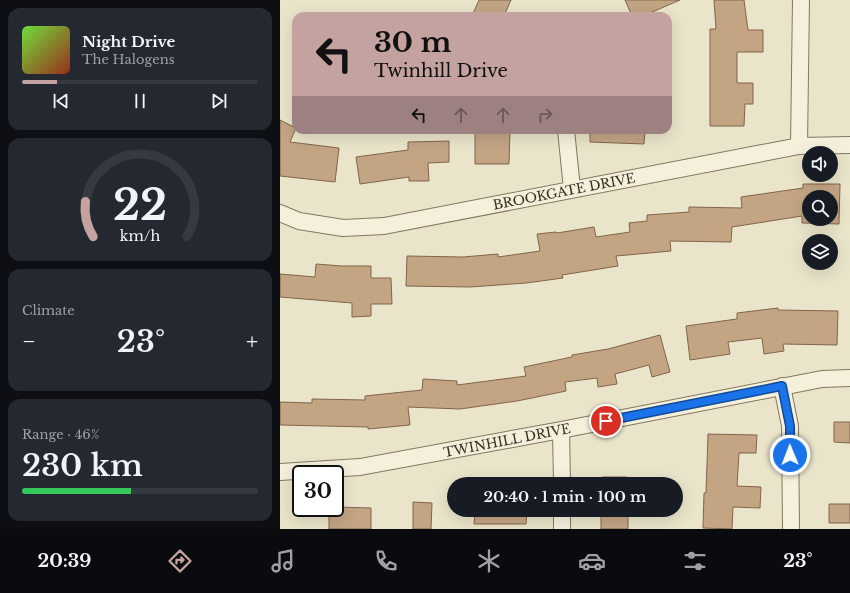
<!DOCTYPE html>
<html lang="en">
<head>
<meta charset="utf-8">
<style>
	:root { --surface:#171b24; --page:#242831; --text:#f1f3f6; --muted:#9ea1a6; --line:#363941; --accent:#c4a2a0 }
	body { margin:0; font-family:"Libre Baskerville",serif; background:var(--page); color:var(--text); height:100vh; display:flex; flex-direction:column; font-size:15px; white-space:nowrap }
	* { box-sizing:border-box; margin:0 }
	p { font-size:13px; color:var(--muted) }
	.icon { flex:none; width:22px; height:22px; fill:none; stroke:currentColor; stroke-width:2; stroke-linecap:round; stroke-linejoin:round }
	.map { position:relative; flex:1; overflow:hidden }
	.side { display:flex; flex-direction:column; gap:8px; padding:8px; background:#0d0f14; width:280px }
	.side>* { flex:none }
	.guide { position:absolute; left:12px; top:12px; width:380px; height:122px; border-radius:12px; box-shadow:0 4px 16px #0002; background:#c4a2a0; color:#111; overflow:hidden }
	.controls { position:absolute; left:522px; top:146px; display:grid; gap:8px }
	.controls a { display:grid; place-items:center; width:36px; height:36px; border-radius:50%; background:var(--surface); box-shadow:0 4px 16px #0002; font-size:20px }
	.speed { position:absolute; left:12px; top:465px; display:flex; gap:8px; font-size:20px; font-weight:700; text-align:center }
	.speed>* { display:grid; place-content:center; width:52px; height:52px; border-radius:50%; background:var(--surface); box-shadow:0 4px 16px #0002; line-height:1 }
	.speed .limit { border:2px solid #111; border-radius:6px; background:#fff; color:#111 }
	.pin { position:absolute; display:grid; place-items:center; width:34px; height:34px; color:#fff; margin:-17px; border:2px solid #fff; border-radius:50%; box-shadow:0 1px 4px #0007 }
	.me { position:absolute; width:44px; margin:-22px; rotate:359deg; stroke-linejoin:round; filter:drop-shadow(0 0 3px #0008) }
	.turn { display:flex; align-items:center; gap:14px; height:84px; padding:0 16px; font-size:18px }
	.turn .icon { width:52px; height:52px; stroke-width:2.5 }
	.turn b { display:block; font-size:28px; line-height:34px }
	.lanes { display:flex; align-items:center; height:38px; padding:0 16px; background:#0003; justify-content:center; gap:20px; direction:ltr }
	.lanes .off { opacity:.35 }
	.big { font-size:30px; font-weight:600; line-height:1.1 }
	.side .widget { flex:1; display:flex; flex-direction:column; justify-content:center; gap:6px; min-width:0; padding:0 14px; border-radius:12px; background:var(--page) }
	.side .dial { align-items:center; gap:0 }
	.dial svg { height:104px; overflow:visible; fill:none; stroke:var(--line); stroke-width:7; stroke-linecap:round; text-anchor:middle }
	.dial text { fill:var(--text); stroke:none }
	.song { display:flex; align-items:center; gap:12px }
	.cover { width:48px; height:48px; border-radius:6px; background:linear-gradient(135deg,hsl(100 70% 55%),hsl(10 70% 35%)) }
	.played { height:4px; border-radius:2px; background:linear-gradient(90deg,var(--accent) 15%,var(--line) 15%) }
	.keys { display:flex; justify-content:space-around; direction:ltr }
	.heat { display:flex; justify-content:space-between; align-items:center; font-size:22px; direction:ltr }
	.charge { height:6px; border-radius:3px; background:linear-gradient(90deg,#34c759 46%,var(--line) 0) }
	.trip { position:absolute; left:167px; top:477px; width:236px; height:40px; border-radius:20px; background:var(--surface); box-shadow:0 4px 16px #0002; font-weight:600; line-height:40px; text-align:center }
	.tabs { display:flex; height:64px; justify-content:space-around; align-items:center; background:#090b0e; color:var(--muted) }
	.tabs .icon { width:28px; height:28px }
	.tabs .on { color:var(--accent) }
	.tabs b { font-size:18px; color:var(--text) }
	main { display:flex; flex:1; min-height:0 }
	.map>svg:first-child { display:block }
	.building { fill:#c3a584; stroke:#816549; fill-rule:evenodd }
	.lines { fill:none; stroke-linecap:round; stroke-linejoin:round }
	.minor-casing { stroke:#847760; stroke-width:18 }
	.minor { stroke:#f5f0dc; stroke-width:16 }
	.route-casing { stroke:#114b97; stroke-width:10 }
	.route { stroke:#1a73e8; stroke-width:7 }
	.labels { text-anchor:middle; stroke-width:3; stroke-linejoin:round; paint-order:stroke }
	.street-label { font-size:13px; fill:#372e22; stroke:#f2edd8 }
</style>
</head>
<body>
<main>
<section class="side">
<div class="widget">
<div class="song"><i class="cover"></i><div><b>Night Drive</b><p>The Halogens</p></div></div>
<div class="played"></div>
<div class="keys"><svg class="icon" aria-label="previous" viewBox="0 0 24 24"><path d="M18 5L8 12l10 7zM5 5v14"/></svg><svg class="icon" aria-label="pause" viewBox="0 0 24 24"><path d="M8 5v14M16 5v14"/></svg><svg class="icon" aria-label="next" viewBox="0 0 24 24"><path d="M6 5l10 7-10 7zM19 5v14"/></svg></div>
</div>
<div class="widget dial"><svg viewBox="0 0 100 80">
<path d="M14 69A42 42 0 1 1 86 69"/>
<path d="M14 69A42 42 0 0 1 8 42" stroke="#c4a2a0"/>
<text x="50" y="56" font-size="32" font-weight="700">22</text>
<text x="50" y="72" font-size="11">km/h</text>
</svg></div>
<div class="widget"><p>Climate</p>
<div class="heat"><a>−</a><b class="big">23°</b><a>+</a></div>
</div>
<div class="widget"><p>Range · 46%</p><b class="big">230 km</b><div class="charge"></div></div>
</section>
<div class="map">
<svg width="570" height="529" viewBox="0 0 570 529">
	<rect width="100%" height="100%" fill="#eae4ca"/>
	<path class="building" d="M199 0H231L224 16H192Z
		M345 0H400L363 16H352Z
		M434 0H464L468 30H483V52H457V83H473V104H465L464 126H430V29H436Z
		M0 120 16 128 10 142 59 148 55 182 0 176Z
		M195 130H230L229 164H195Z
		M310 130H365L364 144 310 142Z
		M169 141V162L148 163 149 181H129V177L80 184 76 157 128 150V142Z
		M523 184H560L559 224 522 223V216L452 227 451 242 390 241 391 251 336 256 338 266 282 275 283 278 246 283 190 287 126 286 127 256 183 257 218 254V257L260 251 257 234 276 232 277 233 314 227 316 237 350 232 349 223 367 221V215L409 212V207L462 208 461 197 523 188ZM529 197H551V219H529Z
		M36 264 62 266H91V278H111L112 304H91V316L72 317V303L0 297V274L35 277Z
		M498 308V310L558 311 557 345 503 344 504 351 484 354 482 338 448 342 450 354 410 360 406 326 457 319V313Z
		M380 335 390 372 372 377 369 365 335 374 337 384 318 387 317 378 285 382 286 391 237 401 180 409 128 407 130 425 88 429V427L0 425V402L32 403V399L85 400V396L142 390 143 379 177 381V385L246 376 244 367 292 357V355L328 349Z
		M554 422H570V443L554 442Z
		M428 434 477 435 476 453H459L457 486 481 487 480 508 453 507 452 529 423 528 424 493H426Z
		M322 477H347L346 484H322Z
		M133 502 152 503 151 529H133Z
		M549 504H570V523H549Z
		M55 507 91 508V529H49V508Z
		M195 510H247L246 524H194Z
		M321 510H348V529H321Z"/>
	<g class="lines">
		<defs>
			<path id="minor" d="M286 130 292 189
				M519 146 521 0
				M0 213 19 221 63 228 104 226 519 146 570 145
				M502 386 510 426 511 529
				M281 430 282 484
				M0 472 80 467 281 430 542 379 570 378
				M282 510V529"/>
		</defs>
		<use href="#minor" class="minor-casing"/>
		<use href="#minor" class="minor"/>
	</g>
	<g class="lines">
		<defs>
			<path id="route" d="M326 421 502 386 510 426V455"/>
		</defs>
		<use href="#route" class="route-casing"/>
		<use href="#route" class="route"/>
	</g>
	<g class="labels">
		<g class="street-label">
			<text transform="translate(284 191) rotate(-11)" y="5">BROOKGATE DRIVE</text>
			<text transform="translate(227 440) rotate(-11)" y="5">TWINHILL DRIVE</text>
		</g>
	</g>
</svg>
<div class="controls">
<a><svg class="icon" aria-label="sound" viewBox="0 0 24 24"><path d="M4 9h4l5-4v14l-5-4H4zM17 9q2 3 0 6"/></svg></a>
<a><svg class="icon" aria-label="search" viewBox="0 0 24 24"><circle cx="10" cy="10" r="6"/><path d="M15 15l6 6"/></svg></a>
<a><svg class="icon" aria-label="layers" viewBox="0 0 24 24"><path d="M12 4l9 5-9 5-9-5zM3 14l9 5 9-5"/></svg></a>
</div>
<div class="speed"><div class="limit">30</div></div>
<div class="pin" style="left:326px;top:421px;background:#d93025"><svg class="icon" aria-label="arrive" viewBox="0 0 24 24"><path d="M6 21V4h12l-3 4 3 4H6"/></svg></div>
<svg class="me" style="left:510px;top:455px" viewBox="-20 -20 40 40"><circle r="17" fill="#1a73e8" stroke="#fff" stroke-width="3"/><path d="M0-11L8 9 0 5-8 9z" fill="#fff"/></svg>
<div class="trip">20:40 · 1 min · 100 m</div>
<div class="guide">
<div class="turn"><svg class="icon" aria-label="left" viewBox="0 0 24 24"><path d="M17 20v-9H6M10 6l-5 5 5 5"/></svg><div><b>30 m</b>Twinhill Drive</div></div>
<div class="lanes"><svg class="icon" aria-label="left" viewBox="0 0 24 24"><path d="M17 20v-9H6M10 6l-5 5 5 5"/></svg><svg class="icon off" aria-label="ahead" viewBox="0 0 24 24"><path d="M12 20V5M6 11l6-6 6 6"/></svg><svg class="icon off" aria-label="ahead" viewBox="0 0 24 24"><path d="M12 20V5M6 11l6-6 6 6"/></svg><svg class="icon off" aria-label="right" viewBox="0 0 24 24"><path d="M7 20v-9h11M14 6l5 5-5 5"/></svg></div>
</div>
</div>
</main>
<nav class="tabs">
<b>20:39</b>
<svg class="icon on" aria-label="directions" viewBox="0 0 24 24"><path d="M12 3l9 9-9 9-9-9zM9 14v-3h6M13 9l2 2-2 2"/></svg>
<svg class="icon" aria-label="music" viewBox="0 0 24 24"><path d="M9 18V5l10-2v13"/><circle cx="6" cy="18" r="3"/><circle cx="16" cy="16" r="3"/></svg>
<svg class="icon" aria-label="phone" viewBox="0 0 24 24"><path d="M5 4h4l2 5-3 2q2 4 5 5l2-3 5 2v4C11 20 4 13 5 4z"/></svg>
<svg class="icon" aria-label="climate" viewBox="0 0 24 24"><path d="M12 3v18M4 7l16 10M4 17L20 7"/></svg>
<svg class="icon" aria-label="car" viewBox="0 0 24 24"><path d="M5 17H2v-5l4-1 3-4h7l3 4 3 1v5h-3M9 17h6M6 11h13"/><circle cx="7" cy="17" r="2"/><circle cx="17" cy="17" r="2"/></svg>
<svg class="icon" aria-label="filters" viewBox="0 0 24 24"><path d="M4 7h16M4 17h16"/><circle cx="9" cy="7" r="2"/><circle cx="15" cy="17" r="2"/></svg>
<b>23°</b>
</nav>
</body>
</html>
